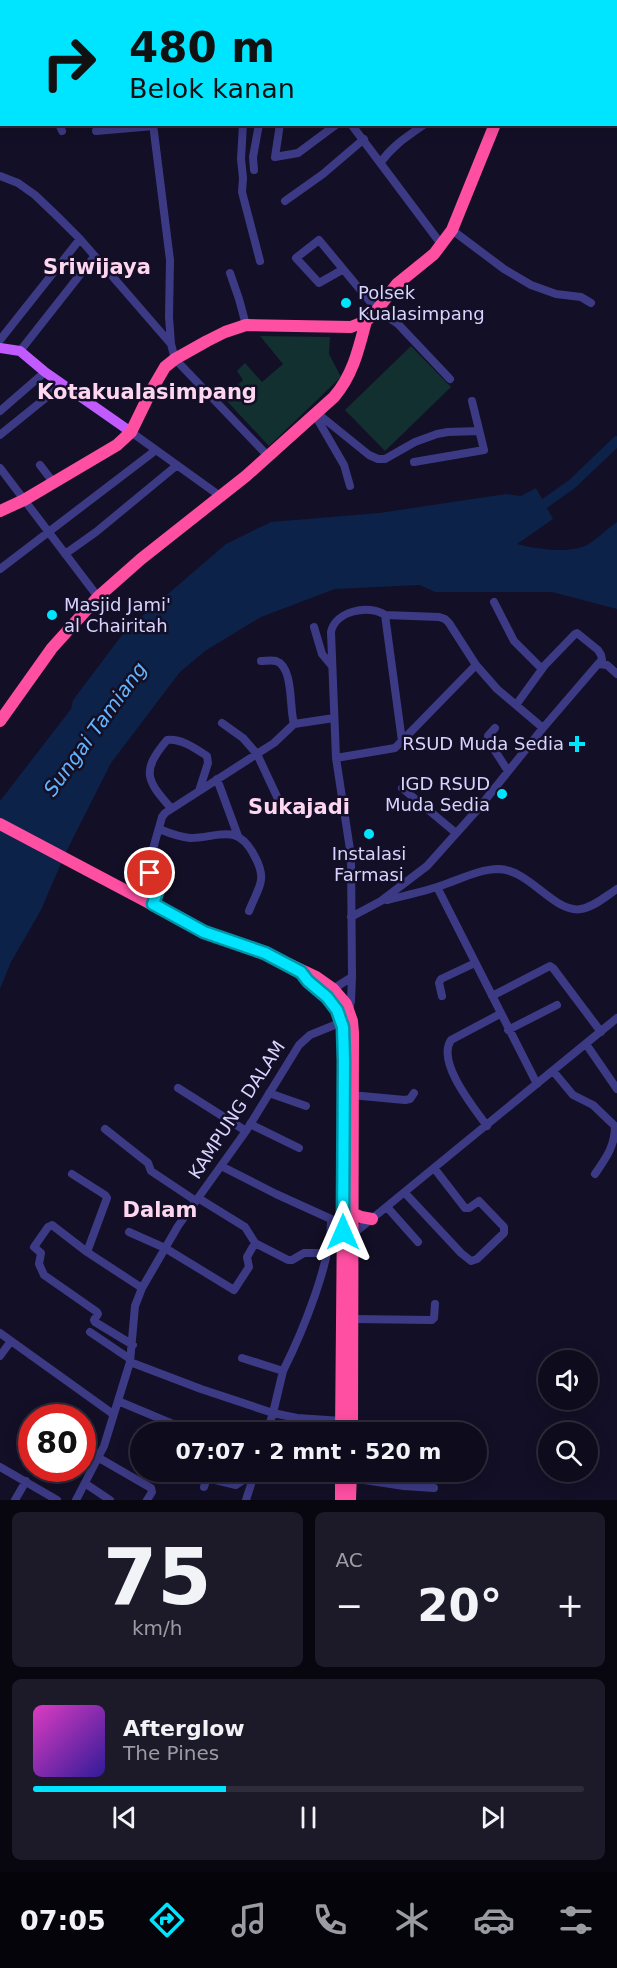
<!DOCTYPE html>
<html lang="id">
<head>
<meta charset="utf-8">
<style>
	:root { --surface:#0e0b1c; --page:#1c1929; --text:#f1f3f6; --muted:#9b9ba3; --line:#2e2b3b; --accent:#00e5ff }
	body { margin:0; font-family:"DejaVu Sans",sans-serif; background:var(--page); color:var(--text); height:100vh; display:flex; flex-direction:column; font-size:22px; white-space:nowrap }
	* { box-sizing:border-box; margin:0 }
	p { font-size:20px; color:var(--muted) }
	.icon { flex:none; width:33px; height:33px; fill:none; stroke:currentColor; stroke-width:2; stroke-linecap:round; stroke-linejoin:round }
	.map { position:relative; height:1500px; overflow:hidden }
	.sheet { display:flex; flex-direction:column; gap:12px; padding:12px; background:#08060f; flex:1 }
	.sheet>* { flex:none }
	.banner { position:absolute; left:0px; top:0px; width:618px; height:126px; box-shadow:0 3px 15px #0003,0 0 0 2px var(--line); background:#00e5ff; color:#111; overflow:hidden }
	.tools { position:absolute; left:538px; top:1350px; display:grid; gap:12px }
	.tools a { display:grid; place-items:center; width:60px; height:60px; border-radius:50%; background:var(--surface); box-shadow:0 3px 15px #0003,0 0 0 2px var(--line); font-size:30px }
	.speed { position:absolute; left:18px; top:1404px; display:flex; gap:12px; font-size:30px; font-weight:700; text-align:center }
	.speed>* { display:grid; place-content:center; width:78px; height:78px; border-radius:50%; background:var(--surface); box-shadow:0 3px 15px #0003,0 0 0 2px var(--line); line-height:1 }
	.speed .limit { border:9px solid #d22; background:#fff; color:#111 }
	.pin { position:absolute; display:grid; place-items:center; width:51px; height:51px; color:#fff; margin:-26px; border:3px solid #fff; border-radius:50%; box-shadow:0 2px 6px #0007 }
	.me { position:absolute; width:66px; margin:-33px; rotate:0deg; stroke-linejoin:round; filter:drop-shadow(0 0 4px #0008) }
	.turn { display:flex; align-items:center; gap:21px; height:126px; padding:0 30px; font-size:27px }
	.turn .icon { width:78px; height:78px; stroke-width:2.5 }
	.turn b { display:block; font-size:42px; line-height:51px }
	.big { font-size:45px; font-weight:800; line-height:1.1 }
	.sheet .card { flex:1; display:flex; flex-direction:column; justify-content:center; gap:9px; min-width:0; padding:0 21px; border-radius:9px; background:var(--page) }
	.sheet .dial { align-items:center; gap:0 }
	.dial b { font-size:78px; line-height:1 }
	.song { display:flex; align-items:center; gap:18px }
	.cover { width:72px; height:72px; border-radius:9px; background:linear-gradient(135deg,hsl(310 70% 55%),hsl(250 70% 35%)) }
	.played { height:6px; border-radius:3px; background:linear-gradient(90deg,var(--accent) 35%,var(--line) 35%) }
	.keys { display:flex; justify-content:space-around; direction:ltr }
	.heat { display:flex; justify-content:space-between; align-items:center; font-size:33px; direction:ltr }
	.sheet .tiles { flex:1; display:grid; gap:12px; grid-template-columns:1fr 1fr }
	.card:last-child { grid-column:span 2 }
	.trip { position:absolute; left:130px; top:1422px; width:357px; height:60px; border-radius:30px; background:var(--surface); box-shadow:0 3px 15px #0003,0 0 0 2px var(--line); font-weight:800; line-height:60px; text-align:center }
	.menu { display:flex; height:96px; justify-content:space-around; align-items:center; background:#06040b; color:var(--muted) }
	.menu .icon { width:42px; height:42px }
	.menu .active { color:var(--accent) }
	.menu b { font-size:27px; color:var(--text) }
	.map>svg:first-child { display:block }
	.green { fill:#12302f }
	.water { fill:#0c2248 }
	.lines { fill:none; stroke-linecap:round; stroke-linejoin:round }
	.river { stroke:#0c2248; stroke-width:10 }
	.minor { stroke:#3d3a85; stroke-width:8 }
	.major { stroke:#c25bff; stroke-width:10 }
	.highway { stroke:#ff4fa3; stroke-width:12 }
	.route-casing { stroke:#0095a6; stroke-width:15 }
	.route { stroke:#00e5ff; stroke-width:10 }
	.poi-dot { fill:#00e5ff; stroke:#130f26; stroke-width:2 }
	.labels { text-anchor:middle; stroke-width:5; stroke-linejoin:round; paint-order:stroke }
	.poi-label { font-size:18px; fill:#d9d4ff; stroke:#130f26; text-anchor:start }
	.street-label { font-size:18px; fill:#d9d4ff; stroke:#130f26 }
	.water-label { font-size:20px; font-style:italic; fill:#62b6ff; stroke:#130f26 }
	.quarter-label { font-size:21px; font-weight:bold; fill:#ffd6f0; stroke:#130f26 }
</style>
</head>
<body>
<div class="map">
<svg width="617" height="1500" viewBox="0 0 617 1500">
	<rect width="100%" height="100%" fill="#130f26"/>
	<path class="green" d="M260 336 330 337 329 354 341 377 269 446 224 398 243 380 237 371 245 363 262 382 283 364Z
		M411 346 451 387 385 451 345 410Z"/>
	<path class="water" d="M536 488 553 519 517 544C535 549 569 554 587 545 597 539 607 529 617 522V609L552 592H435L420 585 335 589 261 617 205 651 180 672 111 763 64 856 41 910 11 962 0 989V801L71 709 73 700 125 631 226 544 271 522 379 513 506 494 521 496Z"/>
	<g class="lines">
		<path class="river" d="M534 511 572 484 617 441"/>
		<path class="minor" d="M134 0V2
			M55 2V0
			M151 2 156 0
			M369 2 370 0
			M409 2 410 0
			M500 2V0
			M0 119 2 116
			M59 124 62 131
			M153 124 170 260 169 317 171 344 175 359 268 456
			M243 124 241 159 243 178 242 192 260 261
			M280 124 275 157 298 153 337 124
			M351 124 441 244
			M96 131 154 126
			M381 162C393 145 408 136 425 124
			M254 170 253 157 259 124
			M0 176 18 183 35 195 59 218 80 239 171 344
			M285 201 323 174 364 139
			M452 230 504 269 531 285 556 294 581 297 591 303
			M342 270 319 283 296 258 319 240 377 310 398 324 450 379
			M230 273 239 299 246 325
			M0 340 80 239
			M20 351 94 257
			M0 411 45 372
			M317 413 369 455 378 459H385L415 442 437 434 448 432 479 431
			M315 415 344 465 350 486
			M131 432 220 496
			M0 435 63 384
			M414 462 484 450 472 401
			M40 465 53 482
			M0 468 98 597
			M65 554 96 532 176 466
			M0 569 156 450
			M494 602 514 641 542 669
			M385 615 402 741
			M314 627 322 654 332 666
			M261 661C266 661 271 660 276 661 294 667 289 708 294 724
			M516 705 545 665 575 634 577 633 598 650 601 655 602 660 598 664
			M222 723 243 738 257 754 279 801
			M495 728 488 736V740L508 771
			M336 758 395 748 476 665
			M217 779 238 836
			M402 788 456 833
			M171 808C146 780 141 771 167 740 181 738 196 749 207 756L208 763 199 791
			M159 829C169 833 178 837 190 838 218 838 237 822 254 855 268 880 259 886 249 911
			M437 887 537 1084
			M387 900C404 896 421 892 437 887 457 881 478 869 499 869 530 870 555 914 581 909 594 907 606 896 617 889
			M153 905 157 893C142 871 156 841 162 817L165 813 274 743 294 724 334 718
			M351 917 381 901 427 866 478 809 543 728 598 664 607 665 617 674
			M333 989 352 977
			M442 996 439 983 441 979 475 963
			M492 996 550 966 553 968 601 1032
			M349 1011 351 1001 352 977 351 856 336 758 331 632C335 611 369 604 385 615L439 617 445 619 449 623 476 665 497 689 543 728
			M508 1030 557 1005
			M586 1044 617 1089
			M553 1071 573 1095 593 1105 615 1126C615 1146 606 1158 595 1174
			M178 1088 246 1131
			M269 1093 306 1106
			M351 1095 405 1100 410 1099 414 1093
			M250 1124 299 1148
			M487 1126C474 1108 436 1062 451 1040L500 1014
			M105 1129 148 1163 151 1171 196 1201
			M221 1166 276 1194 331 1219C332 1261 302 1333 283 1371
			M72 1174 105 1195 107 1198 87 1252
			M405 1193 461 1253 471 1261 477 1259 504 1233V1227L479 1201 469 1208H465L434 1168
			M198 1198 245 1227 255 1243 288 1260H292L304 1253H326
			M387 1207 418 1242
			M129 1232 165 1248 234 1290 249 1267 247 1257 255 1243
			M352 1235 617 1018
			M352 1319 432 1320 434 1318 435 1304
			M90 1332 130 1359
			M0 1333 113 1414
			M133 1345 95 1322 94 1320 98 1314 97 1312 44 1275 39 1264 41 1253 34 1247 48 1227 52 1225 87 1252 142 1288
			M0 1356 11 1341
			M242 1358 283 1371 273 1413 297 1418 342 1421
			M130 1362 201 1389 273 1413 267 1432
			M118 1401 192 1432
			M99 1458 151 1488 152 1492 147 1500
			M0 1467 57 1500
			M207 1478 236 1485 254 1473
			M351 1478 404 1486 434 1488
			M86 1484 110 1500
			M204 1487 209 1472
			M15 1500 26 1481
			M76 1500 104 1446 130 1362 135 1306 142 1288 178 1226 246 1131 299 1045 310 1035 342 1022
			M246 1500 254 1475"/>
		<path class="major" d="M0 348 20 351 45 372 131 432"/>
		<path class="highway" d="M582 2 583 0
			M0 511 24 500 117 445 131 432 151 391 165 367 175 359 207 341 225 332 246 325 351 327 366 321 373 315 397 284 434 254 452 230 495 124
			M0 721 52 648 98 597 141 559 246 476 334 397C353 375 359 348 366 321
			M0 824 204 932 265 953 316 977 333 989 346 1004 352 1021 353 1033 352 1432
			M305 978C314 987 325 994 333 1004 347 1021 344 1047 344 1069
			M352 1213 361 1217 372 1219
			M341 1432 344 1104
			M341 1500V1472
			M350 1500 351 1472"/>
	</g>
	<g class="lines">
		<defs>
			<path id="route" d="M150 873 152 884 157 892 153 904 204 932 265 953 301 972 308 981 327 997 337 1010 343 1027 344 1061 343 1232"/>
		</defs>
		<use href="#route" class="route-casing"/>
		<use href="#route" class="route"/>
	</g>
	<g class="poi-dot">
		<circle cx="346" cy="303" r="6"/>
		<circle cx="52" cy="615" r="6"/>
		<path d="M574 735h6v6h6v6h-6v6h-6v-6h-6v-6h6z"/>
		<circle cx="502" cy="794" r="6"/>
		<circle cx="369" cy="834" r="6"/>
	</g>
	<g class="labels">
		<g class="poi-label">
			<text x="358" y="299">Polsek<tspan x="358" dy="21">Kualasimpang</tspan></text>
			<text x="64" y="611">Masjid Jami'<tspan x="64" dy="21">al Chairitah</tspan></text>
			<text x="564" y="750" text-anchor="end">RSUD Muda Sedia</text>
			<text x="490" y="790" text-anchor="end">IGD RSUD<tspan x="490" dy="21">Muda Sedia</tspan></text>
			<text x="369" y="860" text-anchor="middle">Instalasi<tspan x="369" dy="21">Farmasi</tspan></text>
		</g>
		<g class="street-label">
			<text transform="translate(237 1110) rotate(-57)" y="6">KAMPUNG DALAM</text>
		</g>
		<g class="water-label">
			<text transform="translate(95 729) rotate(-54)" y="7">Sungai Tamiang</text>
		</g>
		<g class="quarter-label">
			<text x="97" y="274">Sriwijaya</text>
			<text x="147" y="399">Kotakualasimpang</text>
			<text x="299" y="814">Sukajadi</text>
			<text x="160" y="1217">Dalam</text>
		</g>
	</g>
</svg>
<div class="tools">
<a><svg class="icon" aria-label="sound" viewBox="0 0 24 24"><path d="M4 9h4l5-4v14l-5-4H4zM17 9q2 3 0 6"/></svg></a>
<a><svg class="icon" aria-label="search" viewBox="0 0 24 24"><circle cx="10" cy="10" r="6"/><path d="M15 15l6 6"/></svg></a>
</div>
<div class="speed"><div class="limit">80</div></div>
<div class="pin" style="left:150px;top:873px;background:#d93025"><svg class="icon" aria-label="arrive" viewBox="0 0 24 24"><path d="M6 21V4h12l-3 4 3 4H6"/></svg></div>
<svg class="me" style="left:343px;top:1232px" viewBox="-20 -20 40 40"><path d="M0-17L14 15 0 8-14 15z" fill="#00e5ff" stroke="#fff" stroke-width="4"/></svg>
<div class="trip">07:07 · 2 mnt · 520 m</div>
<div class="banner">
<div class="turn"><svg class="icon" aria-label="right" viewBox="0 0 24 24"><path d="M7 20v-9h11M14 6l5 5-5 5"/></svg><div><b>480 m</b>Belok kanan</div></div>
</div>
</div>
<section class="sheet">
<div class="tiles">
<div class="card dial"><b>75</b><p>km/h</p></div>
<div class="card"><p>AC</p>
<div class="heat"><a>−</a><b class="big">20°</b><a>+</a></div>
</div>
<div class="card">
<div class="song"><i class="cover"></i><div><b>Afterglow</b><p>The Pines</p></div></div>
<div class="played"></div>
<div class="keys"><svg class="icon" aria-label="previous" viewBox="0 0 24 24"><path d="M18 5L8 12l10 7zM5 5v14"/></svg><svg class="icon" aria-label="pause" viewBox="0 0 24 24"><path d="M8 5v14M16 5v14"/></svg><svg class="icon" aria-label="next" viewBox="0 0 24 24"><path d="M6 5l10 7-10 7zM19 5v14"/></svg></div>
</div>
</div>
</section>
<nav class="menu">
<b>07:05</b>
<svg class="icon active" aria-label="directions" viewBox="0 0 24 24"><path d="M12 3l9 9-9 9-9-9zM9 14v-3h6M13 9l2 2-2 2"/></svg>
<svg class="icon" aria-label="music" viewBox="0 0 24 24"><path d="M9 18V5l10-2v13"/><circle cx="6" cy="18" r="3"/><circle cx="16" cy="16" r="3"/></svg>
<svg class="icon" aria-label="phone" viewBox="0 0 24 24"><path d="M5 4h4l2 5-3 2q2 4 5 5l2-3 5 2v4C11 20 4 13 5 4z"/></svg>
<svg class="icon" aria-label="climate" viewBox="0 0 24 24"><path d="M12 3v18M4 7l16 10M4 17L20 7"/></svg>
<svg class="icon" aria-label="car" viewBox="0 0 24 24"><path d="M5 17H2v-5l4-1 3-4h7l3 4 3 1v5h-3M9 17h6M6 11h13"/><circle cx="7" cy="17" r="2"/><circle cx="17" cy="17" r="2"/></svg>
<svg class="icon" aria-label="filters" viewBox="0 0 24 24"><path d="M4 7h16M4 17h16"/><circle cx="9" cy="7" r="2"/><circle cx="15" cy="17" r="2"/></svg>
</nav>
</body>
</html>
